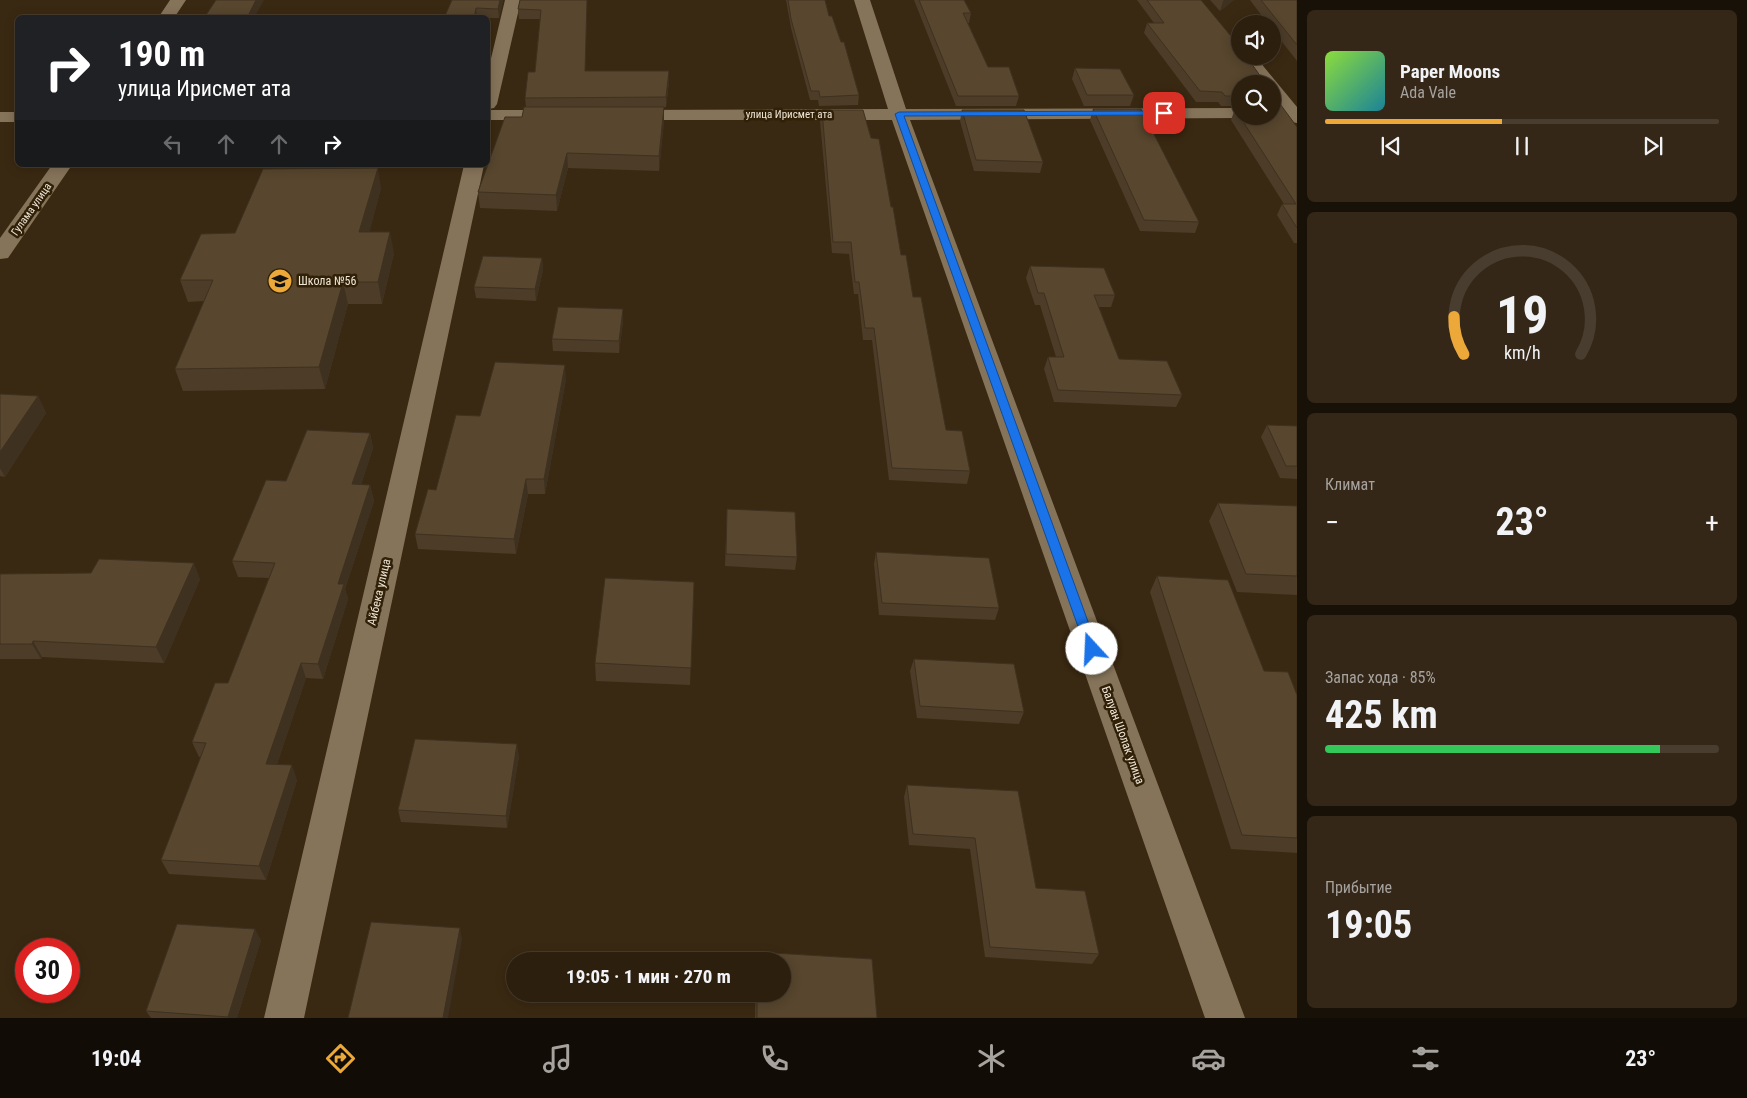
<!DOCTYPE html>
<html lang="ru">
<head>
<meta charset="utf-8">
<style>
	:root { --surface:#2c1f0e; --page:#342717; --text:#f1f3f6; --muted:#a6a29e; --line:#483d2e; --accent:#eca93a }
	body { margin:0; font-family:"Roboto Condensed",sans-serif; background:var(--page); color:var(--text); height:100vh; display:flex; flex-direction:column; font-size:19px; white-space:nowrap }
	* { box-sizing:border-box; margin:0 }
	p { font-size:16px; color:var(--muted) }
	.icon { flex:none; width:28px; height:28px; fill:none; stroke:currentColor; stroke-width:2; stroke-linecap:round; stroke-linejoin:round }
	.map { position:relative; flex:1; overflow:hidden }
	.side { display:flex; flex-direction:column; gap:10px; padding:10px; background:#181108; width:450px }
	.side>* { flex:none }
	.top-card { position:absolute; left:15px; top:15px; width:475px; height:152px; border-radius:8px; box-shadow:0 2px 12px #0003,0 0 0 1px var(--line); background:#202124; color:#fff; overflow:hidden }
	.tools { position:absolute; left:1231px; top:15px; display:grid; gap:10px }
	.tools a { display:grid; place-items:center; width:50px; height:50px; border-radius:50%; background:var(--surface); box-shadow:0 2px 12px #0003,0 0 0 1px var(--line); font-size:25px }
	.speed { position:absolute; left:15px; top:938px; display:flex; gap:10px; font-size:25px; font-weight:700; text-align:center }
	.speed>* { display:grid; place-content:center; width:65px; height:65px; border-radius:50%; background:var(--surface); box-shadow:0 2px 12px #0003,0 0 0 1px var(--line); line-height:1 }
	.speed .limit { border:8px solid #d22; background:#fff; color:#111 }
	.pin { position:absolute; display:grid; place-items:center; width:42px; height:42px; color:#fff; margin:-21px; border-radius:10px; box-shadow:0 2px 8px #0006 }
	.me { position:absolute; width:55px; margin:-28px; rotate:340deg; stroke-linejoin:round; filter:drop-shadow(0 0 4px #0008) }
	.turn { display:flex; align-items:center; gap:18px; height:105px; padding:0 20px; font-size:22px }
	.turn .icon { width:65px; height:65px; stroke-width:2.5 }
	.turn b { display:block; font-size:35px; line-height:42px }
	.lanes { display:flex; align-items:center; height:48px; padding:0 20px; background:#0003; justify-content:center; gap:25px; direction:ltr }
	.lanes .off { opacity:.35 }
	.big { font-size:38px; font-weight:700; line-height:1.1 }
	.side .tile { flex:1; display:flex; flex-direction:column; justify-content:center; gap:8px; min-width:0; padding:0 18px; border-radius:8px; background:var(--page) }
	.side .dial { align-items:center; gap:0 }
	.dial svg { height:130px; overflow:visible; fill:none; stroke:var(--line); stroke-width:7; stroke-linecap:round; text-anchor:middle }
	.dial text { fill:var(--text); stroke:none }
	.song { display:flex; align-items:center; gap:15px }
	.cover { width:60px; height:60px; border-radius:8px; background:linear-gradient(135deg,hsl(90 70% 55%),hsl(190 70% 35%)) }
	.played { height:5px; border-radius:2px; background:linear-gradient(90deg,var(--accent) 45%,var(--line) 45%) }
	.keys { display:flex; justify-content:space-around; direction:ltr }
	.heat { display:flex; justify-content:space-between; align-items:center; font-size:28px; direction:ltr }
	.charge { height:8px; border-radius:4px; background:linear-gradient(90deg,#34c759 85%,var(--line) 0) }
	.trip { position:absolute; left:506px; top:952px; width:285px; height:50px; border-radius:25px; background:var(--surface); box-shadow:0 2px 12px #0003,0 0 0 1px var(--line); font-weight:700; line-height:50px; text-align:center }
	.menu { display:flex; height:80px; justify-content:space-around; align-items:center; background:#120c06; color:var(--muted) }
	.menu .icon { width:35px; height:35px }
	.menu .active { color:var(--accent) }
	.menu b { font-size:22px; color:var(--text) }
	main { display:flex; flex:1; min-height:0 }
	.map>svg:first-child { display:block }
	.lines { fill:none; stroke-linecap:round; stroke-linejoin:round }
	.street { fill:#86745a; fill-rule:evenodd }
	.wall { fill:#4c3c28 }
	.shaded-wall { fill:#3e3120 }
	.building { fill:#58462e; stroke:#3e3120 }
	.route { fill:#1a73e8; stroke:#114b97 }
	.labels { text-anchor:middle; stroke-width:5; stroke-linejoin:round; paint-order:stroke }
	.far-street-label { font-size:11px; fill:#f0e6d7; stroke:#2f2007 }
	.poi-label { font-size:12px; fill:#f0e6d7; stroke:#2f2007; text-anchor:start }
	.street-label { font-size:12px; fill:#f0e6d7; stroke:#2f2007 }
</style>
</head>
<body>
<main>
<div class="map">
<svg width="1297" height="1018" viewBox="0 0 1297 1018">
	<rect width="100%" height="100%" fill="#3a2912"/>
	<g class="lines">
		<path class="street" d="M170 0H186L174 18H158Z
			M505 0H521L497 104 494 108 488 109V71Z
			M854 0H870L906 109 1240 108V116H1247L1240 118 910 120 1245 1018H1205L892 120H627L621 119 618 115 621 111 627 110 888 109Z
			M1240 53V56H1255L1297 107V123L1291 122 1272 100V84H1260L1238 56Z
			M488 110H561L567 111 570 115 567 119 561 120H488Z
			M0 112H18V122H0Z
			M52 165H72L8 258 0 259V238Z
			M464 165H484L304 1018H264Z"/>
	</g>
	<path class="wall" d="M503 0 499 18H444Z
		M520 0H587L585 71 669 82 666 107H664V121L659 171 568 168 557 211 480 208 478 192 522 117 526 107 525 98 535 72 540 19H519L518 9Z
		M786 0H825L829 16 859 95 858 105 819 106 818 100H810L791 28Z
		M914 0H964L971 13 969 23H968L988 67 1019 96 1016 106H956Z
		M1137 0H1201L1240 84V106H1221L1218 102H1196L1144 33 1147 23H1154Z
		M1210 0H1234L1220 11Z
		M1250 0H1297V61L1272 29V24H1268Z
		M1075 68 1134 95 1130 106H1084L1072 79Z
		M1093 109 1199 222 1195 233 1140 231 1090 120Z
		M1235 109 1297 127V243H1294L1277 215 1282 204H1284L1231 120Z
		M822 110 891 207 901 255 913 297 946 430 970 471 967 484 889 480 872 340H863L858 294H854L849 254 832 253 820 121Z
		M962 110 1043 162 1040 173 974 171 960 121Z
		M381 188 369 232 394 253 382 304H348L325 389 183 391 175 369 204 301 188 302 180 280 235 233Z
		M542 258 543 270 536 301 476 298 474 287Z
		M1030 266 1115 295 1111 307H1099L1119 359 1182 395 1176 407 1054 402 1044 369 1048 357H1056L1040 305H1035L1026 278Z
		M623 321 619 353 553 351 552 339Z
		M566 379 545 494H528L516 554 418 549 415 534 436 490 480 416Z
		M0 394 38 396 46 413 5 477 0 476Z
		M1267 425 1297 426V479L1280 478 1261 437Z
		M370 433 373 448 361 485H370L374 501 345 589 348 599 323 679 306 678 277 764 297 780 266 880 169 874 161 860 201 757H199L192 742 228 683 269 578 238 577 232 561 286 481Z
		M1218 503 1297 506V595L1237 592 1209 521Z
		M727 509 797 557 795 570 725 566Z
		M876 552 999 608 995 620 879 615 874 564Z
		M0 574 200 579 164 663 42 657 41 659H0Z
		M1157 576 1264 671 1297 695V853L1231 849 1150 592Z
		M694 582 690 685 596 681 595 663Z
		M914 659 1024 712 1019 724 917 718 910 671Z
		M519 756 507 828 401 822 398 810Z
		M907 785 1018 791 1036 888 1099 954 1092 964 985 957 970 849 909 845 904 797Z
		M261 940 237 1018H151L146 1011Z
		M757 952 872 959 877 1018H755V994H782V961H755Z"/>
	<path class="shaded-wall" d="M256 0H264L254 18H247Z
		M500 0H503L499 18 498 9Z
		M1224 0H1234L1220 11 1223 1Z
		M476 8 477 18H474Z
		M669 71V82L666 107V97Z
		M664 107V121L659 171V156Z
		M567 153 568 168 557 211 556 195Z
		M378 168 381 188 364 254 359 232Z
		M390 232 394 253 382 304 378 282Z
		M542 258 543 270 536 301 535 289Z
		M343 282 348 304 325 389 319 367Z
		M623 309V321L619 353V341Z
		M565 365 566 379 545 494 544 479Z
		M38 396 46 413 5 477 0 468V452Z
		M370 433 373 448 356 500 352 484Z
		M526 479 528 494 516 554 514 539Z
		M370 485 374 501 345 589 348 599 323 679 318 664 338 584Z
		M194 563 200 579 164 663 156 647Z
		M33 641 42 657 41 659 32 644Z
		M301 663 306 678 272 778 266 764Z
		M517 744 519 756 507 828 506 816Z
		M292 765 297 780 266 880 259 866Z
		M460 928 462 939 448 1018H443Z
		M255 929 261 940 237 1018H229L228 1017Z"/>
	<path class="building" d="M216 0H256L247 18H204Z
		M452 0H500L498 9 476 8 474 18H444Z
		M520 0H587L585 71H669L666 97 525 98 528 72H535L541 10 518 9Z
		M788 0H825L829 16H832L841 42H844L859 95 820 97 819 91H811L791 19Z
		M919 0H964L971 13H963L988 67H1009L1019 96H958Z
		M1147 0H1201L1240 47V56H1246L1266 84H1240V96H1225L1222 92 1200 91 1147 23H1164Z
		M1261 0H1297V45Z
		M1075 68 1120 69 1134 95H1087Z
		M1272 93 1297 127V228L1282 204H1296L1235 109H1240V116H1272Z
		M524 107H664L659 156 567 153 556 195 478 192 505 117H522Z
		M1093 109H1141L1199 222 1144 220Z
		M822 110H863L871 138 879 139 891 207H893L901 255H906L913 297H921L946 430 962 431 970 471 892 468 874 328H865L859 282H855L851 242H833Z
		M962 110H1024L1043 162 976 160Z
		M378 168 359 232H390L378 282H343L319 367 175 369 213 280H180L185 269 201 234 235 233 263 169Z
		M483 256 542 258 535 289 474 287Z
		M1030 266 1104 268 1115 295H1094L1119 359 1167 361 1182 395 1058 390 1048 357H1064L1044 293H1038Z
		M558 307 623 309 619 341 552 339Z
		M495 362 565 365 544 479H526L514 539 415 534 428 489 436 490 456 415 480 416Z
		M0 394 38 396 0 452Z
		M1267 425 1297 426V466H1286Z
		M307 430 370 433 352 484 370 485 338 584H344L318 664 301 663 266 764 292 765 259 866 161 860 206 743 192 742 215 683H228L275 563 232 561 266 480 286 481Z
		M1218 503 1297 506V576L1246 574Z
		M727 509 795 512 797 557 726 554Z
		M876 552 989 558 999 608 882 603Z
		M99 559 194 563 156 647 33 641 32 644H0V574L91 573Z
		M1157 576 1228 580 1264 671 1288 672 1297 695V838L1242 835Z
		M605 578 694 582 691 668 595 663Z
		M914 659 1014 664 1024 712 920 706Z
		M415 739 517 744 506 816 398 810Z
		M907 785 1018 791 1036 888 1085 891 1099 954 990 947 975 838 913 834Z
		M371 922 460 928 443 1018H348Z
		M177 924 255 929 228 1017 146 1011Z
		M757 952 872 959 877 1018H757V994H782V961H757Z"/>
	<path class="route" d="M1164 111H1167V115L904 116 1098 649 1092 654 1086 649 895 114 899 112Z"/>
	<defs>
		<symbol id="school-disc" viewBox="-11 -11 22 22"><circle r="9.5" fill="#eca93a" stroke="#2f2007"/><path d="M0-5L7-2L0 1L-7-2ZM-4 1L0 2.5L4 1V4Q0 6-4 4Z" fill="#111"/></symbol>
	</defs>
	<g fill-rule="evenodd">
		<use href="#school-disc" x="266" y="267" width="28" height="28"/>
	</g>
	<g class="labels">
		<g class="far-street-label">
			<text x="789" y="118">улица Ирисмет ата</text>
			<text transform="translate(31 209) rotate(-55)" y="4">Гулама улица</text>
		</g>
		<g class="poi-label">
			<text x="298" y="285">Школа №56</text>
		</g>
		<g class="street-label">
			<text transform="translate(379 592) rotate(-77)" y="4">Айбека улица</text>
			<text transform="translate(1123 735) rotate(70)" y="4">Балуан Шолак улица</text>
		</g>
	</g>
</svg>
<div class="tools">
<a><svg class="icon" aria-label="sound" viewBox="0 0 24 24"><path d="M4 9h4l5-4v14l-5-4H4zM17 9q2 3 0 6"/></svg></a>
<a><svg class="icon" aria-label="search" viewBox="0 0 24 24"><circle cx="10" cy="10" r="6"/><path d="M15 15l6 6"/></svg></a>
</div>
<div class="speed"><div class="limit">30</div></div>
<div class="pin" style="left:1164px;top:113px;background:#d93025"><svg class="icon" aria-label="arrive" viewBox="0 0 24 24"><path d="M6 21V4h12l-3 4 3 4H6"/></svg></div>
<svg class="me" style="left:1092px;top:649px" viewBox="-20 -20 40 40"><circle r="19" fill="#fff"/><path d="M0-13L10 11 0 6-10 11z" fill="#1a73e8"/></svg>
<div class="trip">19:05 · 1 мин · 270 m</div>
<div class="top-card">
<div class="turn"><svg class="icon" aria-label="right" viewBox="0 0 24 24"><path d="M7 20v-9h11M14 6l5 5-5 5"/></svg><div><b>190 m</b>улица Ирисмет ата</div></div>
<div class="lanes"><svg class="icon off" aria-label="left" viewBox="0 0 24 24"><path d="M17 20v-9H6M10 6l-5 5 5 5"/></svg><svg class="icon off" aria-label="ahead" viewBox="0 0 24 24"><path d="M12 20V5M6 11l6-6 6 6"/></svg><svg class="icon off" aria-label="ahead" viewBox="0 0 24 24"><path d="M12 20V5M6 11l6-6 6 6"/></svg><svg class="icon" aria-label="right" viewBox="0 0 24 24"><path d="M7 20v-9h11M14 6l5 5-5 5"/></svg></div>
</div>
</div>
<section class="side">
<div class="tile">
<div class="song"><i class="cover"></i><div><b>Paper Moons</b><p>Ada Vale</p></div></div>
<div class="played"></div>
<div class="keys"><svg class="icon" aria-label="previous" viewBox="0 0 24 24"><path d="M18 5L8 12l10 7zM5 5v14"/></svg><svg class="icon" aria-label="pause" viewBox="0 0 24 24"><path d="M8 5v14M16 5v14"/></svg><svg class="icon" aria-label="next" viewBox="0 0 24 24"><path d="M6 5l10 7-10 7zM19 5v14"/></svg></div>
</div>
<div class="tile dial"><svg viewBox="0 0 100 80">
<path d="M14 69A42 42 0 1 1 86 69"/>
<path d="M14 69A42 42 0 0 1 8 46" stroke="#eca93a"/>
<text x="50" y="56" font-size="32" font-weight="700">19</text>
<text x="50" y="72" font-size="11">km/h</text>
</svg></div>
<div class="tile"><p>Климат</p>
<div class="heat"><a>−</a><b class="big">23°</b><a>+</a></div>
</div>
<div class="tile"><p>Запас хода · 85%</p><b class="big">425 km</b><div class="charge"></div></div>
<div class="tile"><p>Прибытие</p><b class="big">19:05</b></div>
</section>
</main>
<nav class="menu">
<b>19:04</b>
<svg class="icon active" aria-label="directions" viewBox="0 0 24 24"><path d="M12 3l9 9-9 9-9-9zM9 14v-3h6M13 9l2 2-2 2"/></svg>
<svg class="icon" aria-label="music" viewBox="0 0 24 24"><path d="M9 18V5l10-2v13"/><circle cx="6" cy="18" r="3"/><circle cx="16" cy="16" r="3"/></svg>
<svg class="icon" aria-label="phone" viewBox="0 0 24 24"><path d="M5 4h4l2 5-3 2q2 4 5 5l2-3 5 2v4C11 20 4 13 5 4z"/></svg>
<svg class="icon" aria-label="climate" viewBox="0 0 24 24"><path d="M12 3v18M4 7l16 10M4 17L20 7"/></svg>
<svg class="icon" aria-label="car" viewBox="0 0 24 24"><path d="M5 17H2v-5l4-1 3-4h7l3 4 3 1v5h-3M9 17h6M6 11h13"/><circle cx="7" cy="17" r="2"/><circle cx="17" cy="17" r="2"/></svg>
<svg class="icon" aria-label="filters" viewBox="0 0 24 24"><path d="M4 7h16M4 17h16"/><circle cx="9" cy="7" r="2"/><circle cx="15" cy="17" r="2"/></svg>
<b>23°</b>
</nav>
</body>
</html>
